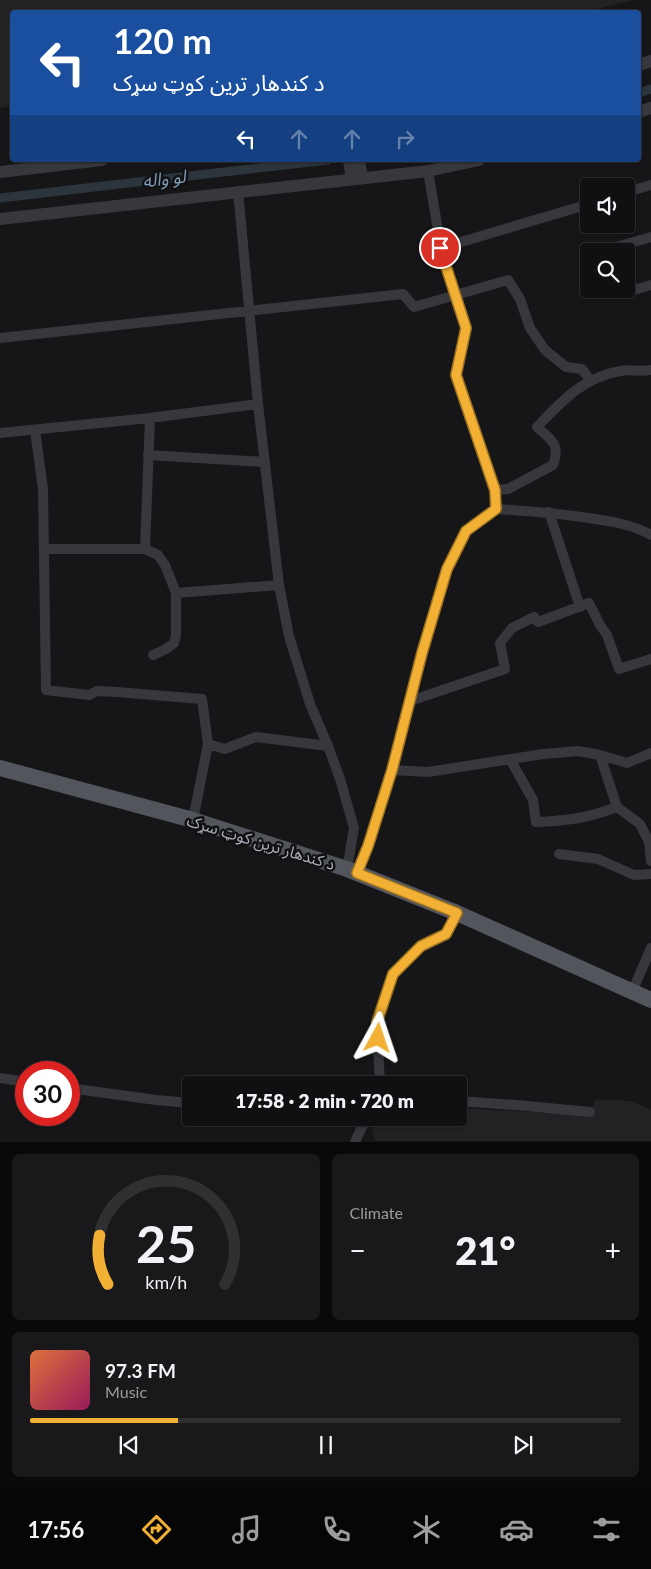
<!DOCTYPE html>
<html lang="en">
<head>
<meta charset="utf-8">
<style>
	:root { --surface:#101012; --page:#19191b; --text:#f1f3f6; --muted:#9c9d9f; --line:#303032; --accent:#f2b134 }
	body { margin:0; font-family:Lato,"Noto Sans Arabic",sans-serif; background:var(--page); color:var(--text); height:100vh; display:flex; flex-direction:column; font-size:19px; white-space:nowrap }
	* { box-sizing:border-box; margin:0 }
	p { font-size:16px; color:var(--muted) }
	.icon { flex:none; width:28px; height:28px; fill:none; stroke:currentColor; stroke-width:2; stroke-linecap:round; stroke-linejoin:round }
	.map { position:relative; height:1142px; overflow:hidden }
	.side { display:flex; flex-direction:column; gap:12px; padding:12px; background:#09090a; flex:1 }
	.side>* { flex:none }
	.guide { position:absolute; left:10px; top:10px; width:631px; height:152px; border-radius:5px; box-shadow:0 1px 4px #0004,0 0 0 1px var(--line); background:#1a4fa0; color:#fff; overflow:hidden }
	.tools { position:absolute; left:580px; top:178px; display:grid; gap:10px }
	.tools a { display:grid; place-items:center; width:55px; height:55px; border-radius:5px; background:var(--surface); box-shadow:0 1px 4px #0004,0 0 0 1px var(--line); font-size:25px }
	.speed { position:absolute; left:15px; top:1061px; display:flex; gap:10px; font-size:25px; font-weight:700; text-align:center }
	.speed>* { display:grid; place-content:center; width:65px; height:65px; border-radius:50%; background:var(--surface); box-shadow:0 1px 4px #0004,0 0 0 1px var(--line); line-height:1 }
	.speed .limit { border:8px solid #d22; background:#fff; color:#111 }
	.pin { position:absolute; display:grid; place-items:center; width:42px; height:42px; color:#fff; margin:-21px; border:2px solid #fff; border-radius:50%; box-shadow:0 1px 5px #0007 }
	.me { position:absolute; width:55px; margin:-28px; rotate:5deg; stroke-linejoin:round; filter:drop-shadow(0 0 4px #0008) }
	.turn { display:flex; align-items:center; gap:18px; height:105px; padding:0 20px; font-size:22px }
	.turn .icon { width:65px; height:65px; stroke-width:2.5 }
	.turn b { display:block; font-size:35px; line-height:42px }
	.lanes { display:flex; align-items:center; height:48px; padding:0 20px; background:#0003; justify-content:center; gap:25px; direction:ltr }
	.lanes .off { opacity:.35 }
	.big { font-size:38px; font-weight:800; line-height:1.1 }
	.side .widget { flex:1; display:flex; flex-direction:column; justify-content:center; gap:8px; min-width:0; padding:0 18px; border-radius:8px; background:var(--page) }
	.side .dial { align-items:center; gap:0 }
	.dial svg { height:130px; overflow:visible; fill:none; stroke:var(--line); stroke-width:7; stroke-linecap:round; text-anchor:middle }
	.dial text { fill:var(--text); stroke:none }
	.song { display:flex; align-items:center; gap:15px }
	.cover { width:60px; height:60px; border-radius:8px; background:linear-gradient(135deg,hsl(20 70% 55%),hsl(330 70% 35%)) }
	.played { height:5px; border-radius:2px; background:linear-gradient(90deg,var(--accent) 25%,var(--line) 25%) }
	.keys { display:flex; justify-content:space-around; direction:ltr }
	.heat { display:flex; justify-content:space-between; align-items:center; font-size:28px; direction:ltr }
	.side .tiles { flex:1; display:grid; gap:12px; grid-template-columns:1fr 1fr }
	.widget:last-child { grid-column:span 2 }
	.trip { position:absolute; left:182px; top:1076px; width:285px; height:50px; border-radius:5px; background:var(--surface); box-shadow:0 1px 4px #0004,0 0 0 1px var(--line); font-weight:800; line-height:50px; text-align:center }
	.tab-bar { display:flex; height:80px; justify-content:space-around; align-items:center; background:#060607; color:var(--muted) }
	.tab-bar .icon { width:35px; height:35px }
	.tab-bar .selected { color:var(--accent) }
	.tab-bar b { font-size:22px; color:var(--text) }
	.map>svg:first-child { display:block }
	.built { fill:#222225 }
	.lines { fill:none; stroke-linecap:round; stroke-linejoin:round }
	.canal { stroke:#2c353c; stroke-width:9 }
	.minor { stroke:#37383d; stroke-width:10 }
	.tertiary { stroke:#37383d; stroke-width:12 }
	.primary { stroke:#53555c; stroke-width:16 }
	.route-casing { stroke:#9d7322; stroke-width:12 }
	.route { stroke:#f2b134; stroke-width:9 }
	.labels { text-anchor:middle; stroke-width:5; stroke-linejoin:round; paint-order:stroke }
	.street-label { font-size:16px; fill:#a8adb8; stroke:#111113 }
	.water-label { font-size:18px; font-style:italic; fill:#7f9bb3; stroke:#111113 }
</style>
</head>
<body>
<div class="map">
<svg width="651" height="1142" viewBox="0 0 651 1142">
	<rect width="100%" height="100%" fill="#161618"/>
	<path class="built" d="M0 0H632L587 12H12V106L0 108Z
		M595 1099 632 1101 651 1110V1141H375L370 1118H459V1108L591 1115Z"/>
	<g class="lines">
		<path class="canal" d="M639 93 651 89
			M0 198 328 160"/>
		<path class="minor" d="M428 171 441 248 467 328 456 375 495 490 496 509
			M238 191 258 404 279 585 289 636 310 704 328 746 340 779 354 828 347 869
			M626 192 651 185
			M441 248 589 204
			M602 251 651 237
			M630 291 651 285
			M0 338 403 294 414 307 508 280 520 299 530 328 545 350 566 367 582 369 590 380
			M35 430 43 489 46 690 89 695 97 691 117 692 202 699 208 744 193 820
			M0 433 150 418 258 404
			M148 455 265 462
			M495 490 508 489 553 465C561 445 551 439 537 427 562 401 582 378 620 371 630 369 641 372 651 370
			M549 512 580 607
			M44 549H145L158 555 165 565 176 593V635L174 643 166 649 153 655
			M145 549 150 418
			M176 593 279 585
			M410 701 505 669 500 643 512 628 534 617 538 622 589 603 600 625 607 635 619 669 651 659
			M208 744 225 749 256 737 328 746
			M600 755 617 807 640 824 649 842 651 861
			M510 759 533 800 536 822C567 821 588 818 617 807
			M392 770 428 772 543 754 578 751 600 755 627 763 651 753
			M559 854 598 859 634 875 651 874
			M357 873 368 846 392 770 421 653 447 569 466 531 496 509C527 511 557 513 588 518 609 521 632 524 651 535
			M632 992 651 948
			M0 1078 26 1082
			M380 1085 377 1022 393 974 421 946 446 934 457 913
			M69 1088 156 1100 191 1103
			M459 1101 527 1106 590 1112
			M355 1142 366 1118"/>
		<path class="tertiary" d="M639 65 651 61
			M639 112 651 108
			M349 160 352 179
			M359 160 362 178
			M0 172 102 160
			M0 219 428 171 479 160"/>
		<path class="primary" d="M0 768 193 820 347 869 457 913 651 1000"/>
	</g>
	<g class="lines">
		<defs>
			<path id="route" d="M378 1038 377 1022 393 974 421 946 446 934 457 913 357 873 368 846 392 770 422 653 447 569 466 531 496 509 495 490 456 375 466 328 440 248"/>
		</defs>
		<use href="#route" class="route-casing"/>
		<use href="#route" class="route"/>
	</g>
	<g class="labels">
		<g class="street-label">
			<text transform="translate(261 842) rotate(17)" y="6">د کندهار ترين کوټ سړک</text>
		</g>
		<g class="water-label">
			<text transform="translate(164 179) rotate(-7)" y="6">لو واله</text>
		</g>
	</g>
</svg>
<div class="tools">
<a><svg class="icon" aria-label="sound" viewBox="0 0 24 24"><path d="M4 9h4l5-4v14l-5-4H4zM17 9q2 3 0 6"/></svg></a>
<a><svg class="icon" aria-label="search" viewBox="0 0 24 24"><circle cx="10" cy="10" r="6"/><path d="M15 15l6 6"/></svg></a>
</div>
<div class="speed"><div class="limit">30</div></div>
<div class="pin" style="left:440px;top:248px;background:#d93025"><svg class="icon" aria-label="arrive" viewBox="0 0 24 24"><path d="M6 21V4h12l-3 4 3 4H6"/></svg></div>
<svg class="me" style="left:378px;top:1038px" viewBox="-20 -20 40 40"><path d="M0-17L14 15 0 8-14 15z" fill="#f2b134" stroke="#fff" stroke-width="4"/></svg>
<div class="trip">17:58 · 2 min · 720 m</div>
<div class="guide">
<div class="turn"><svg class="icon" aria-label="left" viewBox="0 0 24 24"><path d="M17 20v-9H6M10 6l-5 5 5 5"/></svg><div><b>120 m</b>د کندهار ترين کوټ سړک</div></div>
<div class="lanes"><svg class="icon" aria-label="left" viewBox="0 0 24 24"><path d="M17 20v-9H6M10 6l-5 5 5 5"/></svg><svg class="icon off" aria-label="ahead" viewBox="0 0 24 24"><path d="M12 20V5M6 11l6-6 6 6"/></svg><svg class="icon off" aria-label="ahead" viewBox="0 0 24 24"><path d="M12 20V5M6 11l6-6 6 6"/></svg><svg class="icon off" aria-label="right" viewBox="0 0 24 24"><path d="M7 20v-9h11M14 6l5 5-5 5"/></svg></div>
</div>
</div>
<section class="side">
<div class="tiles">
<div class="widget dial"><svg viewBox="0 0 100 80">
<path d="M14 69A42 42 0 1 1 86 69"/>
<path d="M14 69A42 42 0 0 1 9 39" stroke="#f2b134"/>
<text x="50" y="56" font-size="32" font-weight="700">25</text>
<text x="50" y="72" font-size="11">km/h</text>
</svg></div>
<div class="widget"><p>Climate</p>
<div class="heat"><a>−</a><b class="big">21°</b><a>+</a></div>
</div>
<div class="widget">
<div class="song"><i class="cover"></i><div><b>97.3 FM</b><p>Music</p></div></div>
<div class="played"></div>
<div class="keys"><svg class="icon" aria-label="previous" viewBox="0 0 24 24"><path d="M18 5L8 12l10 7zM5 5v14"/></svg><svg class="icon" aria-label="pause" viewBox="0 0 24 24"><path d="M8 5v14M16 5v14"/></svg><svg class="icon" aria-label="next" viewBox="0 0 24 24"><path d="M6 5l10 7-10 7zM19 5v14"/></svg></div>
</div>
</div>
</section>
<nav class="tab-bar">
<b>17:56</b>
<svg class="icon selected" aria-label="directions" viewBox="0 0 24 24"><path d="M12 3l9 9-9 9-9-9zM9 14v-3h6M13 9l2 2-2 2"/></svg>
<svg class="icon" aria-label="music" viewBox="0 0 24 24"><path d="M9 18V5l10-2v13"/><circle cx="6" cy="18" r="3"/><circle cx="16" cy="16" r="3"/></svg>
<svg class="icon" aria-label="phone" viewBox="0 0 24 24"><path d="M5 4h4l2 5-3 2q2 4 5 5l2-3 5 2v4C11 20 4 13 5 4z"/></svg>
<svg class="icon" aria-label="climate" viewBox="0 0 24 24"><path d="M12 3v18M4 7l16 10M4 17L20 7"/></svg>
<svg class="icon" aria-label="car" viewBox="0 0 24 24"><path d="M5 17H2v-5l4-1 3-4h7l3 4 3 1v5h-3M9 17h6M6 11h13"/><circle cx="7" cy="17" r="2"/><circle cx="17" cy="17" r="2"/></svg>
<svg class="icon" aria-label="filters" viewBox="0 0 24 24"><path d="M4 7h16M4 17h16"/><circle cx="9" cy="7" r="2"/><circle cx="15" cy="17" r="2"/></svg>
</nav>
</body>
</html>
